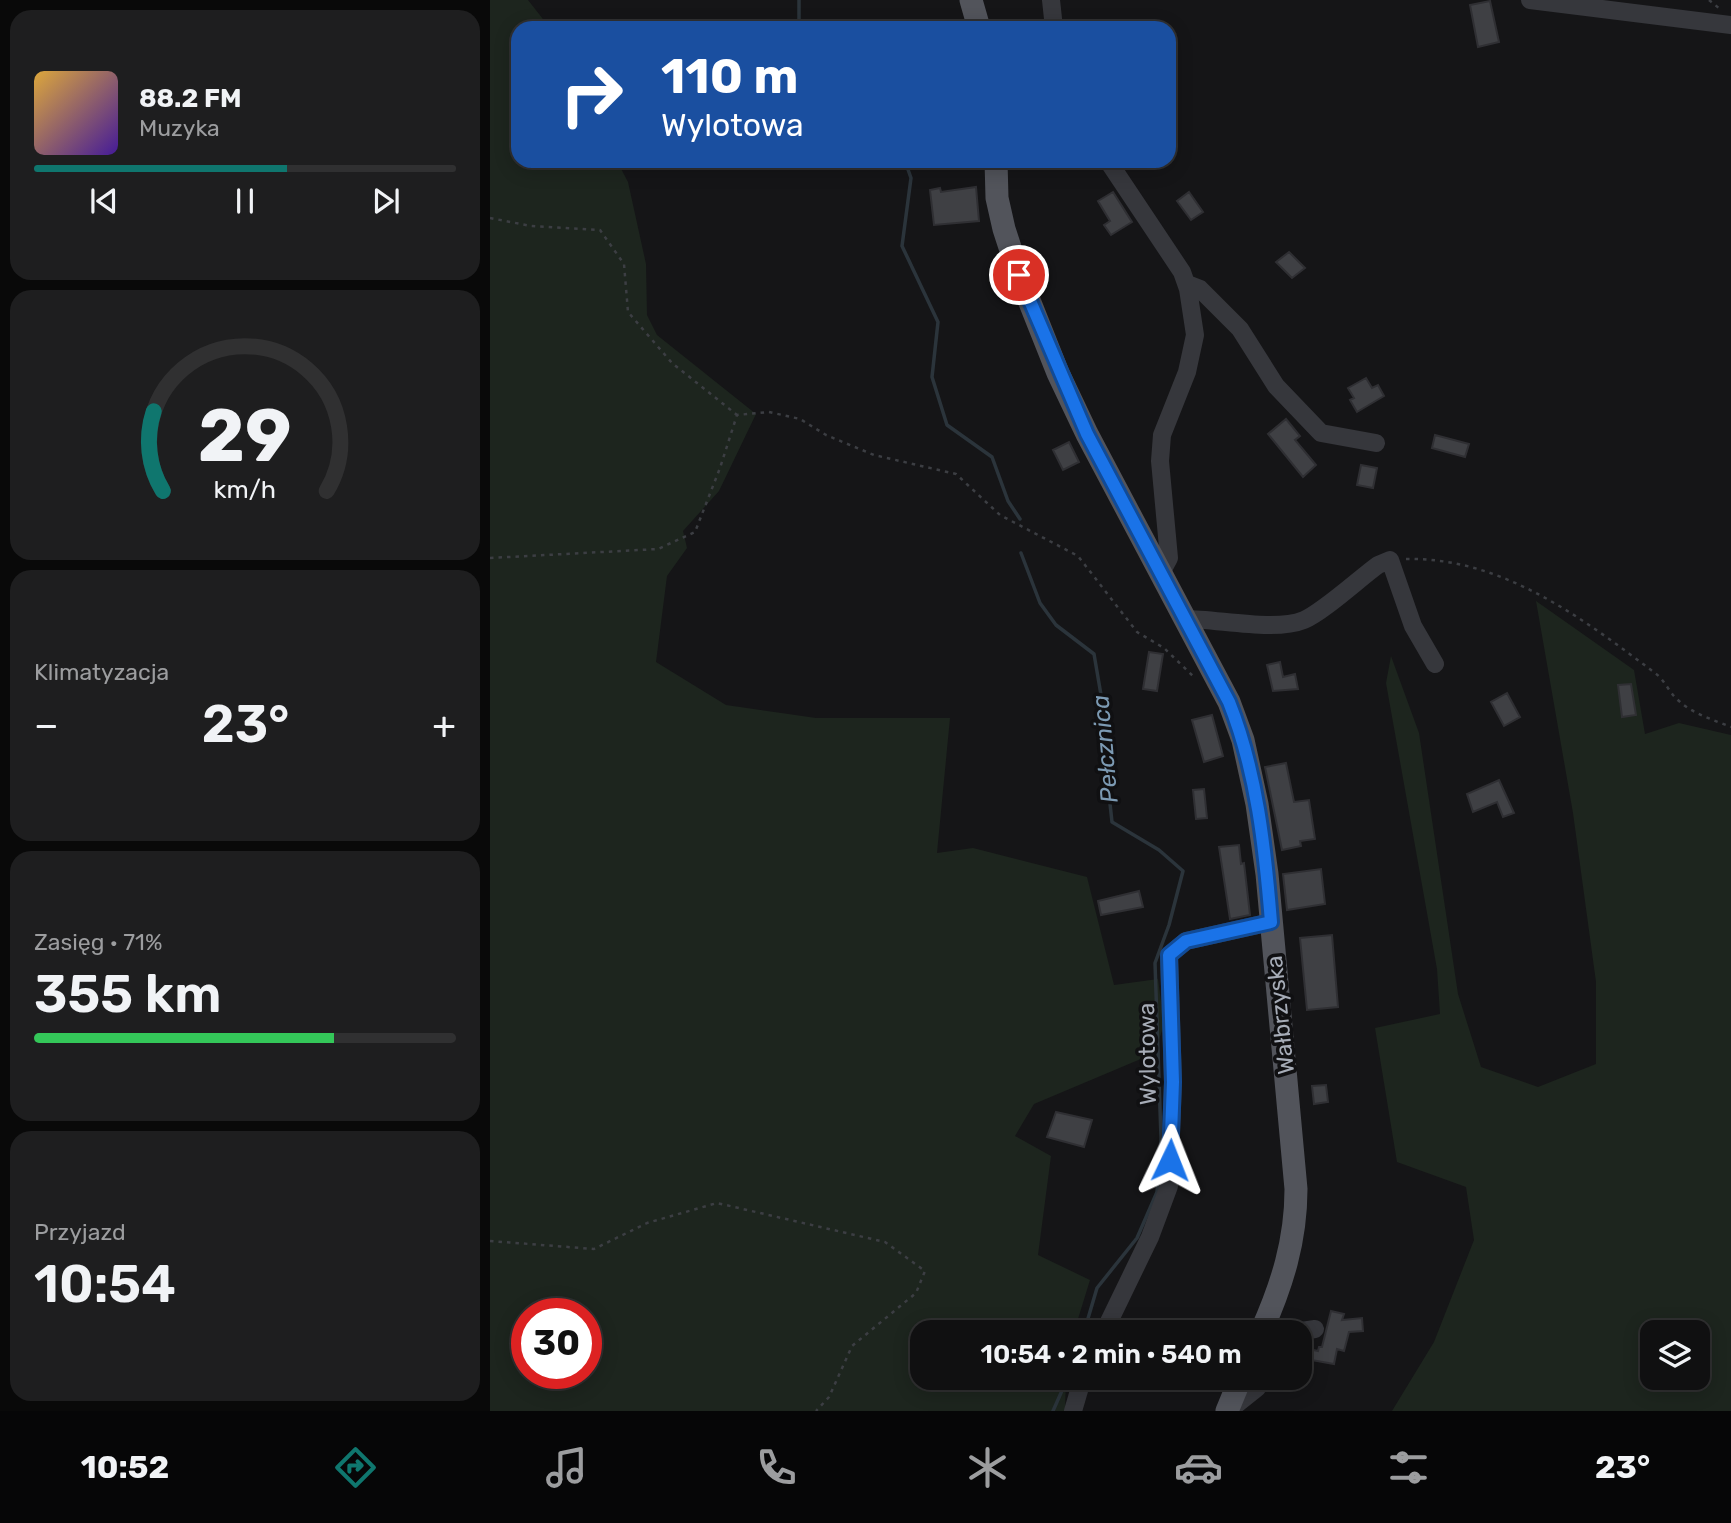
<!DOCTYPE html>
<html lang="pl">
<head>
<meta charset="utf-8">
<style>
	:root { --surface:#101011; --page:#1e1e1f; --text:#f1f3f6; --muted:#9c9d9f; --line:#303031; --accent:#0f766e }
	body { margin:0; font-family:Rubik,sans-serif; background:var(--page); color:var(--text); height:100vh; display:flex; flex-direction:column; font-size:26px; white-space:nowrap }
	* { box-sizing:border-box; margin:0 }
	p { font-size:23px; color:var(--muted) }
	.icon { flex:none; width:38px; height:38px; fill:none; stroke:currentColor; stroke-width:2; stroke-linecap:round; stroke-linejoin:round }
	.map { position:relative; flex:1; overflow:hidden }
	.details { display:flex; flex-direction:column; gap:10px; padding:10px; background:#090909; width:490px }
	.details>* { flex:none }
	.top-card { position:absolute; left:21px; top:21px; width:665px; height:147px; border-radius:21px; box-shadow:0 4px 18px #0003,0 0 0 2px var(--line); background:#1a4fa0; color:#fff; overflow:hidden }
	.controls { position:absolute; left:1150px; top:1320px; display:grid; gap:14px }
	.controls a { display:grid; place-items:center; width:70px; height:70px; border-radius:14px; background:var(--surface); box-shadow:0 4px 18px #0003,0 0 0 2px var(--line); font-size:35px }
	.speed { position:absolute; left:21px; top:1298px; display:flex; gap:14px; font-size:35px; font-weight:700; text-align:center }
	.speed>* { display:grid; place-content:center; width:91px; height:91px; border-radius:50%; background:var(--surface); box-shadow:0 4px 18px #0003,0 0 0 2px var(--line); line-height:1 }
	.speed .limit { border:10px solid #d22; background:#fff; color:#111 }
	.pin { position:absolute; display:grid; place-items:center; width:60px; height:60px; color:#fff; margin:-30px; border:4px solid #fff; border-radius:50%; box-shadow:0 2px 7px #0007 }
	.me { position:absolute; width:77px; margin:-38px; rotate:2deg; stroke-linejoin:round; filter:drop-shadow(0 0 5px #0008) }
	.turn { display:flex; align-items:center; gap:24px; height:147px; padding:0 35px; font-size:32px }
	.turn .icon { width:91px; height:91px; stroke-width:2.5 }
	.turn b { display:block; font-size:49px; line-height:60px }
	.big { font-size:52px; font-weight:600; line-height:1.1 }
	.details .card { flex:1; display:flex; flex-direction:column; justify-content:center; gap:10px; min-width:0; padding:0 24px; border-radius:21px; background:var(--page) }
	.details .dial { align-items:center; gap:0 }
	.dial svg { height:182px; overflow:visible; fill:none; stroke:var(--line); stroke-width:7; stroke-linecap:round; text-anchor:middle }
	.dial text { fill:var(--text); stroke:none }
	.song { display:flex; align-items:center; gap:21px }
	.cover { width:84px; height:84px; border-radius:10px; background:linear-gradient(135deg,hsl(40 70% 55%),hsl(260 70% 35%)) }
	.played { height:7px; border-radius:4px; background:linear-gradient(90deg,var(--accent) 60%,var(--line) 60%) }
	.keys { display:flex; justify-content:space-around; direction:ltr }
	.heat { display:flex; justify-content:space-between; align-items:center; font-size:38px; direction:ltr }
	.charge { height:10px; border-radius:5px; background:linear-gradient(90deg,#34c759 71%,var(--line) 0) }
	.trip { position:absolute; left:420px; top:1320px; width:402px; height:70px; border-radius:21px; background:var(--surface); box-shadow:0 4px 18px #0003,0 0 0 2px var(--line); font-weight:600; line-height:70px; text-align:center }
	.menu { display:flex; height:112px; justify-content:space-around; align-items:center; background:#060607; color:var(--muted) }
	.menu .icon { width:49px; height:49px }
	.menu .selected { color:var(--accent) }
	.menu b { font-size:32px; color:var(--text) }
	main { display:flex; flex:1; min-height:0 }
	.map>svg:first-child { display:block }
	.green { fill:#1d251e; fill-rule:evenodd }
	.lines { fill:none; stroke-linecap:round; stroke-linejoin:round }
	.stream { stroke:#2b343b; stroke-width:3.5 }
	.building { fill:#3f4044; stroke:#2f2f33; stroke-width:2 }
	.path { stroke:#3c3e43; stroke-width:2.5; stroke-dasharray:3.5 5; stroke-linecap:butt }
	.minor { stroke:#36373c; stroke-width:18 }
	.major { stroke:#52545b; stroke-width:23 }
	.route-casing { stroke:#114b97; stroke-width:18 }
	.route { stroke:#1a73e8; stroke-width:12 }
	.labels { text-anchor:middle; stroke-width:7; stroke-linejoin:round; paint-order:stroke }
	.street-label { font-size:23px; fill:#a6acb7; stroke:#101012 }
	.water-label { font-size:24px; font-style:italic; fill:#7c9ab3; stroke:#101012 }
</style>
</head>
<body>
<main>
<section class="details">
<div class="card">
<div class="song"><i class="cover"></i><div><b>88.2 FM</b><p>Muzyka</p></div></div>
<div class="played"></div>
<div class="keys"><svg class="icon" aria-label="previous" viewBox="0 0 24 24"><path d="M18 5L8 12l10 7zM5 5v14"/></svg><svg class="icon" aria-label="pause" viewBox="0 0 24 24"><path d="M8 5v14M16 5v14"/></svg><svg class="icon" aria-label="next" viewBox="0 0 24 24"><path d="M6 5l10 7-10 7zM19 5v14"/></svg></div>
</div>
<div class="card dial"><svg viewBox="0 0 100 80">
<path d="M14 69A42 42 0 1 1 86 69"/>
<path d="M14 69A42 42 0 0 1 10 34" stroke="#0f766e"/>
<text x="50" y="56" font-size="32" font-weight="700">29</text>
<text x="50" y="72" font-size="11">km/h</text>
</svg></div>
<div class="card"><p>Klimatyzacja</p>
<div class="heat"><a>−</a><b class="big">23°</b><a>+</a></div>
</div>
<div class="card"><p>Zasięg · 71%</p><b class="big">355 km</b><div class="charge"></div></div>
<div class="card"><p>Przyjazd</p><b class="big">10:54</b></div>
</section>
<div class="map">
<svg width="1241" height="1411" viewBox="0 0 1241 1411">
	<rect width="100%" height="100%" fill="#151517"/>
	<path class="green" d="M0 0H38L60 28H28V161H127L138 182 156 264 157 315 167 335 266 414 229 491 193 531 197 548 177 576 166 662 236 705 326 718H460L447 853 483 848 597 877 624 985 668 979 674 1024 665 1053 544 1104 525 1136 561 1156 548 1255 600 1280 584 1332H432V1377H576L575 1411H0ZM37 1314H96V1374H37Z
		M1046 601 1144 670 1155 734 1189 723 1241 735V1411H902L944 1342 984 1240 976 1187 907 1162 885 1028 950 1014 947 969 896 683 901 656 929 733 968 994 991 1067 1048 1087 1106 1064V982L1083 813ZM1162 1332H1208V1377H1162Z"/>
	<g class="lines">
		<path class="stream" d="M309 0V28
			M415 161 421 178 412 246 448 322 442 377 457 425 502 457 518 501 530 519
			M531 553 550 603 566 625 604 654 617 730V776L622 822 669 850 693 871 679 925 665 963 671 1138 667 1192 647 1238 607 1288 594 1332
			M563 1411 578 1377"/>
	</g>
	<path class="building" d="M1000 1 1009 42 988 47 980 5Z
		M486 187 489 221 444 225 440 190 450 188 451 192Z
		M623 192 642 222 621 235 614 225 620 221 608 201Z
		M699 192 713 212 701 220 687 201Z
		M799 252 815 268 802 278 786 262Z
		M876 378 882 388 888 385 894 396 867 412 860 400 864 398 858 388Z
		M796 419 810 436 805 440 826 465 813 477 778 434Z
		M945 435 979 444 975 457 942 448Z
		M579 442 589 462 573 470 563 450Z
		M871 465 887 468 883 488 867 485Z
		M659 652 673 654 667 691 653 689Z
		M790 662 793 677 805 674 808 689 783 691 777 665Z
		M1141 684 1146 715 1132 717 1128 685Z
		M1017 693 1030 717 1014 726 1001 702Z
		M722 715 733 756 714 762 702 720Z
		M796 763 804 802 819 800 825 839 810 841 811 846 792 850 775 767Z
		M1009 780 1024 813 1013 817 1007 802 983 812 977 794Z
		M714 789 717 818 706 819 703 790Z
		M749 845 751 864 754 863 760 915 740 919 729 847Z
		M831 869 835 904 797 910 793 874Z
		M649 891 653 907 611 915 608 901Z
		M842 935 848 1007 817 1010 810 938Z
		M836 1085 838 1102 824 1104 822 1086Z
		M566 1112 602 1120 594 1147 557 1137Z
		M841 1311 854 1314 852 1320 872 1318 873 1331 859 1332 854 1351 847 1349 844 1364 810 1358V1347L828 1351 829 1347H832Z"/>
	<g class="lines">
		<path class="path" d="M1219 0 1230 9
			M0 218 41 226 110 230 134 264 138 312 182 363 247 415
			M0 558 168 549 205 532 230 468 247 415 279 412 310 419 336 435 384 455 466 474 510 515 588 556 647 632 674 648 704 677
			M916 559C1012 557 1092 618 1165 673 1175 680 1179 693 1189 701 1203 714 1224 720 1241 727
			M0 1241 104 1249 157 1223 227 1203 395 1242 435 1271 426 1293 362 1346 339 1397 326 1411"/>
		<path class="minor" d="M561 0 564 28
			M1040 0 1241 25
			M618 161 692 272 698 289 705 335 697 372 672 435 670 461 679 558 671 573
			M697 284 710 289 750 329 786 386 831 433 886 443
			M695 619C729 619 785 632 814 620 833 612 870 578 888 565L900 560 923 626 945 664
			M614 1332 660 1237 679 1186 683 1082 679 955 696 941 781 922
			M805 1332 825 1329
			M583 1411 593 1377
			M738 1411 767 1388 774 1377"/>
		<path class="major" d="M481 0 489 28
			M506 161 507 198 514 229 529 275 568 373 597 434 739 702 753 740 767 804 777 874 806 1189C806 1241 792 1285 771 1332
			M737 1411 751 1377"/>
	</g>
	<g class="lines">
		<defs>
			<path id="route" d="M529 275 597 434 739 702C767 772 775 848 781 922L696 941 679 955 683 1082 680 1160"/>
		</defs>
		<use href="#route" class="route-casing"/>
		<use href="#route" class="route"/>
	</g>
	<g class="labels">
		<g class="street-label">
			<text transform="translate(790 1015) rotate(-96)" y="8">Wałbrzyska</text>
			<text transform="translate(657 1054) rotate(-91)" y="8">Wylotowa</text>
		</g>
		<g class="water-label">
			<text transform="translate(615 749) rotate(-95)" y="8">Pełcznica</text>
		</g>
	</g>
</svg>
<div class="controls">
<a><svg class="icon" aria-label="layers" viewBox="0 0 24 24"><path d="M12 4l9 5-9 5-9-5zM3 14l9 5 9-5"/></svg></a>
</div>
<div class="speed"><div class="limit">30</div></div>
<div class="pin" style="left:529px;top:275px;background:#d93025"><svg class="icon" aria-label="arrive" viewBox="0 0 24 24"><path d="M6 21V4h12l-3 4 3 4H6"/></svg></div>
<svg class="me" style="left:680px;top:1160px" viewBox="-20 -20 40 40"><path d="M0-17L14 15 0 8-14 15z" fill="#1a73e8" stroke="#fff" stroke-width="4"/></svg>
<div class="trip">10:54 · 2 min · 540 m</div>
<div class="top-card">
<div class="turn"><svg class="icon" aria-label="right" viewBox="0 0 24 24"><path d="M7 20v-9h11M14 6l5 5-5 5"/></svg><div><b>110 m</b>Wylotowa</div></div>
</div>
</div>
</main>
<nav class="menu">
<b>10:52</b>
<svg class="icon selected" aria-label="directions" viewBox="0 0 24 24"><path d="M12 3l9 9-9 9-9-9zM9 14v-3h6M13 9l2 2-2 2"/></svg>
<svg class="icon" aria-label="music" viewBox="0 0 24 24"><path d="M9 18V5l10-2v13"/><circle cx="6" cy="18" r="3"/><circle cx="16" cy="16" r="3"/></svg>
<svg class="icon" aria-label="phone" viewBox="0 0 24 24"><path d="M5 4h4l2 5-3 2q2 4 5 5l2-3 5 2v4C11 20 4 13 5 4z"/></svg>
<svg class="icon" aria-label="climate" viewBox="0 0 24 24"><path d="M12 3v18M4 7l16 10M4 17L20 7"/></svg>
<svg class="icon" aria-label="car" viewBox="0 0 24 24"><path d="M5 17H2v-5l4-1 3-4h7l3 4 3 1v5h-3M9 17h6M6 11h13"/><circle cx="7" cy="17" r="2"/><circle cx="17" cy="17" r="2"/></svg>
<svg class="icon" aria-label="filters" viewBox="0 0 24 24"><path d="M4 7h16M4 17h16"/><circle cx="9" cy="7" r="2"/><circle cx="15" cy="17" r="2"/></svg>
<b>23°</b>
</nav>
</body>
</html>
